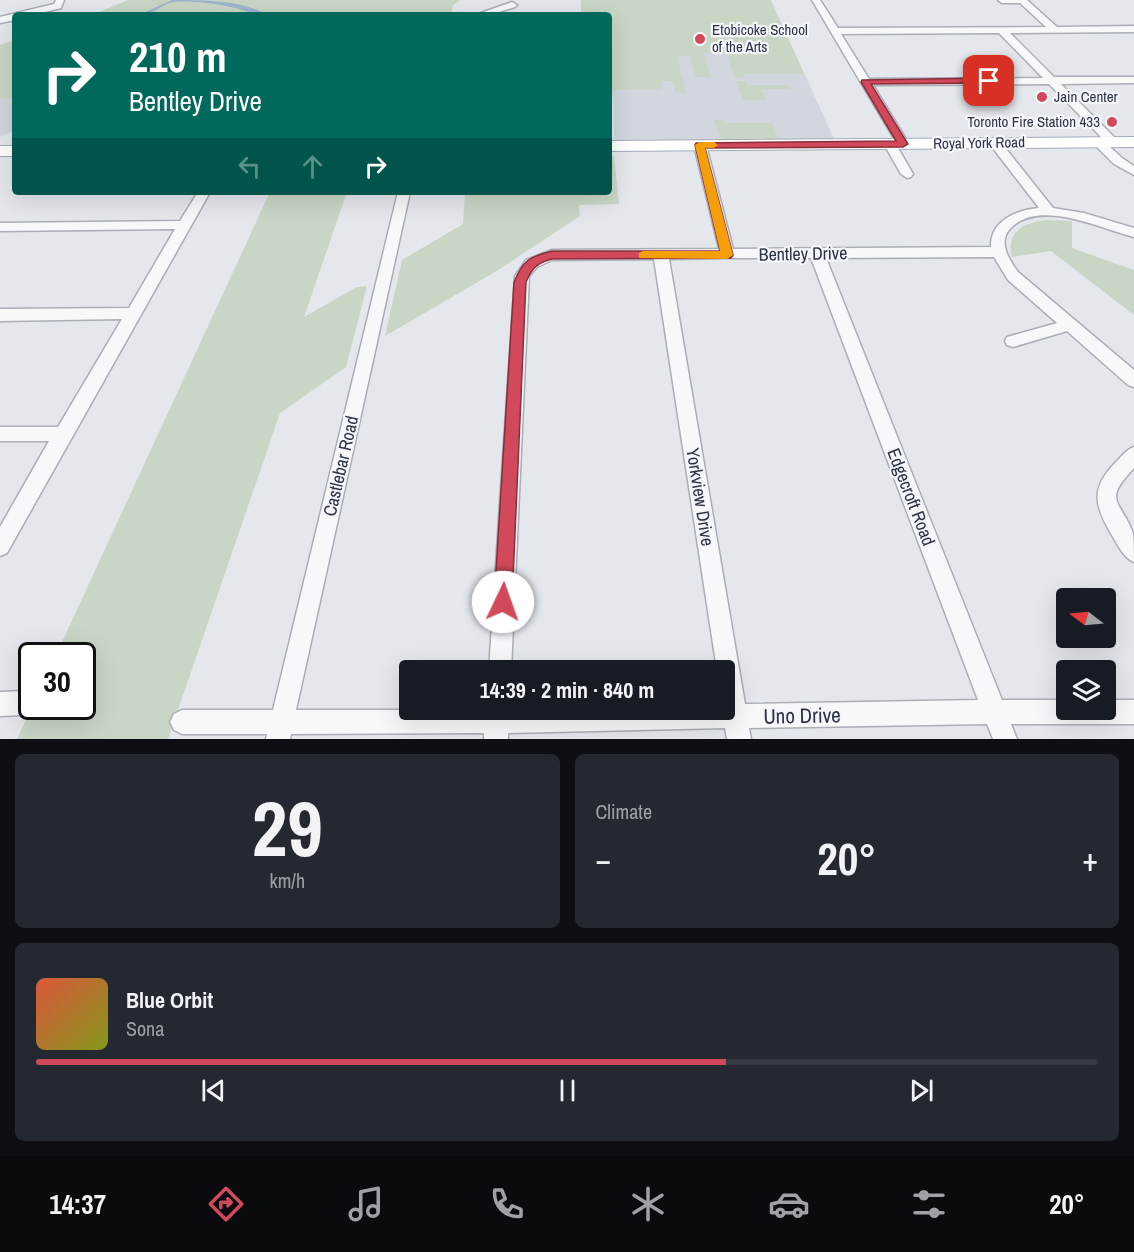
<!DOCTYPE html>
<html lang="en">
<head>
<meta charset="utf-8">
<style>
	:root { --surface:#171b24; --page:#242831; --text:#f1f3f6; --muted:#9ea1a6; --line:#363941; --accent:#d1495b }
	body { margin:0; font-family:"Archivo Narrow",sans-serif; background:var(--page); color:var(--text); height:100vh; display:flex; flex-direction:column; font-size:22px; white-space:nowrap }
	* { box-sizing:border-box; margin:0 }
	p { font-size:20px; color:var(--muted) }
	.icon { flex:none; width:33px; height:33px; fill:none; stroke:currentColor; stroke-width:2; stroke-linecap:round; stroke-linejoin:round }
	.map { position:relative; height:739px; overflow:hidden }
	.details { display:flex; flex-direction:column; gap:15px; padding:15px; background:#0d0f14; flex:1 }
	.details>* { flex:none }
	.hud { position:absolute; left:12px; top:12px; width:600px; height:183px; border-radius:6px; box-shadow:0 6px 24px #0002; background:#00695c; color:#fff; overflow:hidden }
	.needle { width:39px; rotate:286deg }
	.controls { position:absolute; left:1056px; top:588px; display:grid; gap:12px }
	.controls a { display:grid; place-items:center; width:60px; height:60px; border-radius:6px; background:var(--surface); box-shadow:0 6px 24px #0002; font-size:30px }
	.speed { position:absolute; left:18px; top:642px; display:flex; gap:12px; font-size:30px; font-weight:700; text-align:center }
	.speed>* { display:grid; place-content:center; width:78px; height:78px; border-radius:50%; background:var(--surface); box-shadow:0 6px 24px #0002; line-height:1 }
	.speed .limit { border:3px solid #111; border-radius:9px; background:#fff; color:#111 }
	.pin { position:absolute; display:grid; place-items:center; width:51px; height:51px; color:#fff; margin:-26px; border-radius:12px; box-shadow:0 3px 9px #0006 }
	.me { position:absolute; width:66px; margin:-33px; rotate:3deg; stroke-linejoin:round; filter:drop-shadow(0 0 4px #0008) }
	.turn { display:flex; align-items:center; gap:21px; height:126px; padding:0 18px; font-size:27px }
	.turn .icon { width:78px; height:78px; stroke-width:2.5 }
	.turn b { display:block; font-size:42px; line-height:51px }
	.lanes { display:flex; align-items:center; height:57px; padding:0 18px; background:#0003; justify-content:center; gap:30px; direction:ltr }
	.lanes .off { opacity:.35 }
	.big { font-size:45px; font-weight:800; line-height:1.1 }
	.details .widget { flex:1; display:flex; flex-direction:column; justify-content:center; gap:9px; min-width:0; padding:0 21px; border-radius:9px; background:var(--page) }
	.details .dial { align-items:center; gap:0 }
	.dial b { font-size:78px; line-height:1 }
	.song { display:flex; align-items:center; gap:18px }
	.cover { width:72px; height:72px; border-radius:9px; background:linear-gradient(135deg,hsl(10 70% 55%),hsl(70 70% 35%)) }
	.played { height:6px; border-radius:3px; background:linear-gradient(90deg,var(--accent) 65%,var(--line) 65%) }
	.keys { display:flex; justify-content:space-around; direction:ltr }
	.heat { display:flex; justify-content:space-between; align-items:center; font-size:33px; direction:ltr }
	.details .tiles { flex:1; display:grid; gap:15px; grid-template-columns:1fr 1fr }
	.widget:last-child { grid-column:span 2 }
	.trip { position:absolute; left:399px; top:660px; width:336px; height:60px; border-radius:6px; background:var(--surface); box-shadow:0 6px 24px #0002; font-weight:800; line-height:60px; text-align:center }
	.tabs { display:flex; height:96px; justify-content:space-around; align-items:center; background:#090b0e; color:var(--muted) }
	.tabs .icon { width:42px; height:42px }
	.tabs .selected { color:var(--accent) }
	.tabs b { font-size:27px; color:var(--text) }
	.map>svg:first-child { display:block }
	.built { fill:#d2d6de }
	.green { fill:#c9d6c5 }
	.water { fill:#9fb4cc }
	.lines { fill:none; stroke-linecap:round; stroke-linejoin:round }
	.minor-casing { stroke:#a9aeb7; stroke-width:3 }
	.major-casing { stroke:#a3abb8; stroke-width:2 }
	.minor { fill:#f7f8fa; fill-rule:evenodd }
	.major { fill:#fff; fill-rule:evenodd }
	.route { fill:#d1495b; stroke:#882f3b; stroke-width:1.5 }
	.slow { fill:#f59e0b }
	.poi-dot { fill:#d1495b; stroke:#f4f6f9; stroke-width:2 }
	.labels { text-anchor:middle; stroke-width:4.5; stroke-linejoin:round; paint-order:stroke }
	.far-poi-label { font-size:15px; fill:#2b3445; stroke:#f4f6f9; text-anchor:start }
	.far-street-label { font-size:15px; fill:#2b3445; stroke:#f4f6f9 }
	.street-label { font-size:18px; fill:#2b3445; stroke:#f4f6f9 }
	.near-street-label { font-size:21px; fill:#2b3445; stroke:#f4f6f9 }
</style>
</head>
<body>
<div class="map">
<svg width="1134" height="739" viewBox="0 0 1134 739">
	<rect width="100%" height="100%" fill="#e4e7ec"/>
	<path class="built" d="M617 0H771L834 139 614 140 612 3Z
		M15 97V130L0 137V100Z"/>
	<path class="green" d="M128 0H461L453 5 451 15H92Z
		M581 0H770L804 74H743L744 77 735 78 726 53H704L711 77H696L690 56H677L686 93 675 92 672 81H662V88L659 89 613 90 612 100H609V15H581Z
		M15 40V97L0 100V45Z
		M736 81H745L747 85H788L790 89H762L766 100H743Z
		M714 120H724L726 123H772L779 139 724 140 720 137Z
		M609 156H614L619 204 579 205 580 216 495 272 385 336 402 260 463 224 465 192H609Z
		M270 192H347L304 317 357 287 367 286 346 367 280 413 168 739H17L32 707 82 706V656L56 655Z
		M1047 220 1072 221V248L1134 270V315L1051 251 1012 257C1005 231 1026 222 1047 220Z"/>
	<path class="water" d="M172 0C202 0 243 0 267 15H249L248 12C230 5 193 0 173 2 160 5 153 15 139 15Z"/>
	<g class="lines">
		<defs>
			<path id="minor" d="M56 0H64L61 8 33 15H15V20L0 23V17L54 4Z
				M812 0H820L838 28 1046 27 1020 3H1002L998 0H1027L1057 27 1134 26V32L1010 33 1054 77H1134V83L1061 84 1116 139V145H1108L1122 158 1134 166V175L1114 164 1095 145V139H1103L1049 84 873 85 909 144 903 148 899 147ZM999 33 1043 78 869 79 841 34Z
				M512 2 517 5 515 7 489 15H475Z
				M995 139 999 140 1053 208 1084 213 1134 228V237C1101 229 1037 197 1009 230 998 243 1010 261 1018 272L1134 370V387L1128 385 1067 331 1013 347 1007 345 1005 341 1007 337 1057 323 1008 280 994 257 826 258 1002 700H1066V710H1106V700H1134V724H1011L1017 739H993L987 724 749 728 751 739H727L725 728 508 733V739H484V733L291 734 290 739H266L267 734H182L174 730 170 722 174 714 182 710H273L398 192H410L296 710H724V670H717L654 259 552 260 537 267 529 276 511 670H489L515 276 526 260 552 250 719 249 694 145 700 141 706 145 733 249 991 247C990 221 1016 210 1039 208L989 143ZM731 258H811L978 700 745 704 669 259Z
				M890 140 894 141 913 174 911 177 907 178 901 174 884 144Z
				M198 192H210L7 553 0 556V527L49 441H0V427H58L122 319 0 321V309L129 308 175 229 0 231V223L180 221Z
				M1134 447V468C1102 502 1120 499 1133 533 1134 541 1134 553 1134 562 1124 558 1119 547 1113 537 1095 507 1089 489 1116 462 1122 456 1126 450 1134 447Z
				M24 691 32 694V706H34L32 711 24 715 0 716V692Z"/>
			<path id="major" d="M1134 137V147L609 151V141Z
				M0 146H15V156H0Z"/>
		</defs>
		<use href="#minor" class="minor-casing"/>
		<use href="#major" class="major-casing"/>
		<use href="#minor" class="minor"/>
		<use href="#major" class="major"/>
	</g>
	<path class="route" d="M989 78 993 81 992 83 871 84 908 144 903 147 705 148 733 255 731 258 552 259C537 263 532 268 526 282L512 602 509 608 503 611 497 608 494 602 514 282C523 260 529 257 552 251H720L695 145 696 143 896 141 861 82 862 80Z"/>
	<path class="slow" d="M700 142H714L718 145 714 148H705L733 255 727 259 639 258V253L643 251H720L695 145Z"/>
	<g class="poi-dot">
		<circle cx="700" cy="39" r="6"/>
		<circle cx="1042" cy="97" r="6"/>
		<circle cx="1112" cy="122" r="6"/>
	</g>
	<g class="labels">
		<g class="far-poi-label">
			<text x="712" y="35">Etobicoke School<tspan x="712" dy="17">of the Arts</tspan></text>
			<text x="1054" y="102">Jain Center</text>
			<text x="1100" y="127" text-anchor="end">Toronto Fire Station 433</text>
		</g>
		<g class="far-street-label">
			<text transform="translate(979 143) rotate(-1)" y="5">Royal York Road</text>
		</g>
		<g class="street-label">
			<text transform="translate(803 254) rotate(-1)" y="6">Bentley Drive</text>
			<text transform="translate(341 466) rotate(-77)" y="6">Castlebar Road</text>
			<text transform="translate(700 497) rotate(81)" y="6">Yorkview Drive</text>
			<text transform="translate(911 497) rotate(69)" y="6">Edgecroft Road</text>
		</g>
		<g class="near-street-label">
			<text transform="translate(802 716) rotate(-1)" y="7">Uno Drive</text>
		</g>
	</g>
</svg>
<div class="controls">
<a><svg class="needle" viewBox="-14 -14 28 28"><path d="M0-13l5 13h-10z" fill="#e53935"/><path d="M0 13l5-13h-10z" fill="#9ea1a6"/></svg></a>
<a><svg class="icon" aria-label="layers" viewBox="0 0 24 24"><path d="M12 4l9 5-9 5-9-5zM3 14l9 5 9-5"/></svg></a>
</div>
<div class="speed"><div class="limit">30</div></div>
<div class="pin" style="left:989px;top:81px;background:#d93025"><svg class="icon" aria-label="arrive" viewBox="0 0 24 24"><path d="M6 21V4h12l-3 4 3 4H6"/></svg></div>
<svg class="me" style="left:503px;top:602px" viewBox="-20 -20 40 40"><circle r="19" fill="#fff"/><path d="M0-13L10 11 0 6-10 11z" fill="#d1495b"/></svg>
<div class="trip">14:39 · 2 min · 840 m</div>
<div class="hud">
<div class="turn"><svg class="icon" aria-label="right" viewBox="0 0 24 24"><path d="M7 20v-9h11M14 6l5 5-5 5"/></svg><div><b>210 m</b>Bentley Drive</div></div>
<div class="lanes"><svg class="icon off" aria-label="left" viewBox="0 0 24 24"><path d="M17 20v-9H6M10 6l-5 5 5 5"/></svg><svg class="icon off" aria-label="ahead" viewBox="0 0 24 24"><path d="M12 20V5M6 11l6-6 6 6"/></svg><svg class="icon" aria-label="right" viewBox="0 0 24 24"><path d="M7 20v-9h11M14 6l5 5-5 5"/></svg></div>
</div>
</div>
<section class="details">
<div class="tiles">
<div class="widget dial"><b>29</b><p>km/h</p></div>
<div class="widget"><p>Climate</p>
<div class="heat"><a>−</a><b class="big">20°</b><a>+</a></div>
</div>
<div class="widget">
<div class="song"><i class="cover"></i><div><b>Blue Orbit</b><p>Sona</p></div></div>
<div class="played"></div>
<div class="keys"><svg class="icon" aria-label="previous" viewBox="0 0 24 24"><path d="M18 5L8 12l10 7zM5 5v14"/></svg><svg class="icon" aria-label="pause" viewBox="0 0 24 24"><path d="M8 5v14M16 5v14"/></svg><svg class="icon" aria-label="next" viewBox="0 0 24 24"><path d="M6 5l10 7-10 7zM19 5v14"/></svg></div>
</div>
</div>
</section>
<nav class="tabs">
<b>14:37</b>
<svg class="icon selected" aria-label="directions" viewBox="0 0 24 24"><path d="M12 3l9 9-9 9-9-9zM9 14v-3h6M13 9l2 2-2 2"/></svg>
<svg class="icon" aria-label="music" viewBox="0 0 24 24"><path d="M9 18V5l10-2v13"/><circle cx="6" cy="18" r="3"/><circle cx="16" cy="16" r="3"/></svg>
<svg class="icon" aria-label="phone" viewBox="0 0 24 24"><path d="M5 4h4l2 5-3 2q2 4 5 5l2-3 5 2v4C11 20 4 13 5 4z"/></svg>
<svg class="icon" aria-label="climate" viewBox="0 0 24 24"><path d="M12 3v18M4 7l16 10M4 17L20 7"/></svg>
<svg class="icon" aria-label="car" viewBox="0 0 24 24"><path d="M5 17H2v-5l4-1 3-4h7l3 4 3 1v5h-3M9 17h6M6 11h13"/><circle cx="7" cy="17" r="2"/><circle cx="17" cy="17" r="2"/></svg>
<svg class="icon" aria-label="filters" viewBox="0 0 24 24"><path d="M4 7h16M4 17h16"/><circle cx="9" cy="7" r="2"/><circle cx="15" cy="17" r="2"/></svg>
<b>20°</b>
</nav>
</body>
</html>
